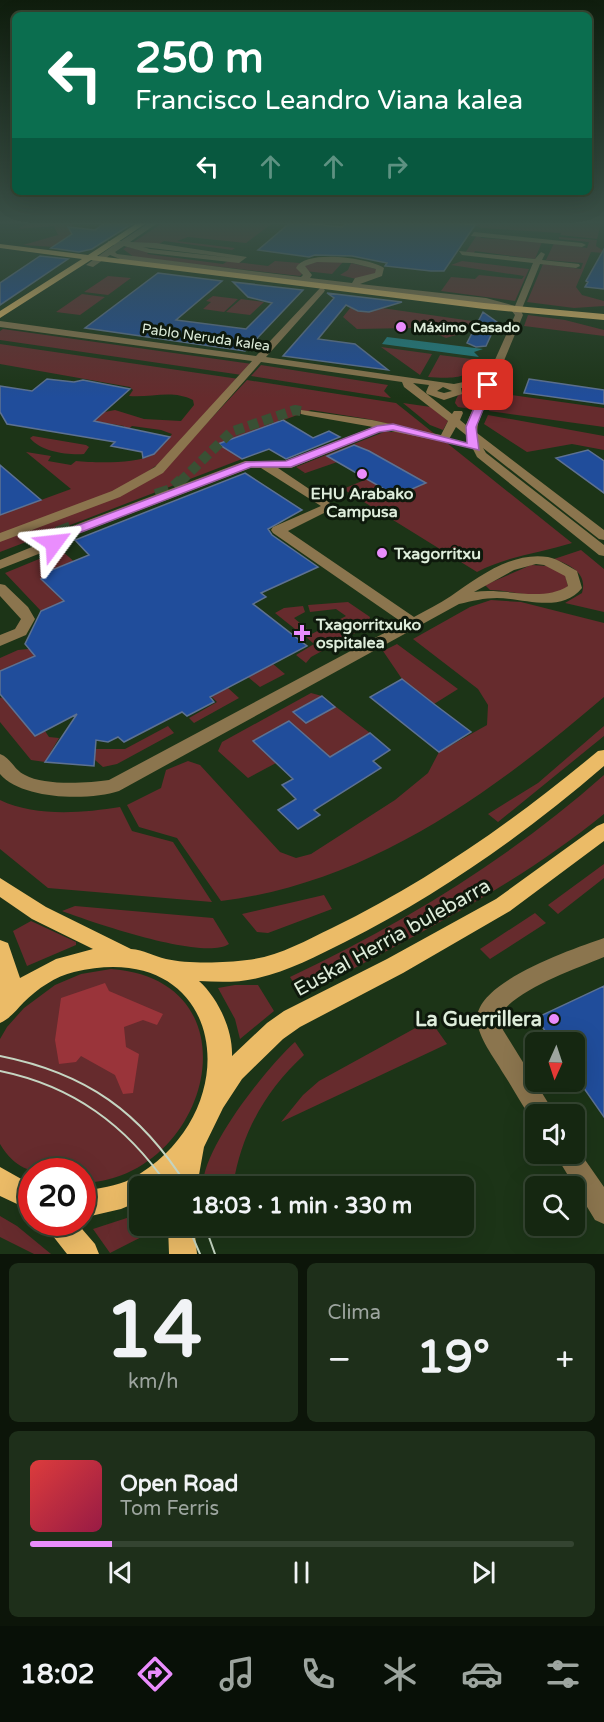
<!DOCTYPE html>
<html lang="es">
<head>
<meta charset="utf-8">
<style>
	:root { --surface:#152711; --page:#1e2f1a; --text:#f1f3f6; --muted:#9da59f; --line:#344431; --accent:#ea8dfd }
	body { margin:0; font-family:"Varela Round",sans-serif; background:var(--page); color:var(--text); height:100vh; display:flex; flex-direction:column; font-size:22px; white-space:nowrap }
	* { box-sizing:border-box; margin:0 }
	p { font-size:20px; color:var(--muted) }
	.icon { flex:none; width:33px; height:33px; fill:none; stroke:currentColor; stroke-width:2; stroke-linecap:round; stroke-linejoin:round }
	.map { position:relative; height:1254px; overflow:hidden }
	.details { display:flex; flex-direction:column; gap:9px; padding:9px; background:#0c1509; flex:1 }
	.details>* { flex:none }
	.banner { position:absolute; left:12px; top:12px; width:580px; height:183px; border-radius:9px; box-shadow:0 6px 24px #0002,0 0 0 2px var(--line); background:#0b6e4f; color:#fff; overflow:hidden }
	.needle { width:39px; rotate:183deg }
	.fabs { position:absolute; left:525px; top:1032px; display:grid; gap:12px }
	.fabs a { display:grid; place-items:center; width:60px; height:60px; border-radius:9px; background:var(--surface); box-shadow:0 6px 24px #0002,0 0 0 2px var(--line); font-size:30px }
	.speed { position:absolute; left:18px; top:1158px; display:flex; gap:12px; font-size:30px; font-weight:700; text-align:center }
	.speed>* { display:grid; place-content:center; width:78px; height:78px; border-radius:50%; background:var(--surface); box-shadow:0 6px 24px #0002,0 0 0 2px var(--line); line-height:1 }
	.speed .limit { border:9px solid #d22; background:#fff; color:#111 }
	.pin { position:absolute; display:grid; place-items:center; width:51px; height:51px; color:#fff; margin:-26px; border-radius:12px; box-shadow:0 3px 9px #0006 }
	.me { position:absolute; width:66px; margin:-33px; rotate:60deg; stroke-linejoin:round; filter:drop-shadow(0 0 4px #0008) }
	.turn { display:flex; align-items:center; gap:21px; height:126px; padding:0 24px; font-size:27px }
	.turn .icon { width:78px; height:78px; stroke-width:2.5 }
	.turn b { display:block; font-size:42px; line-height:51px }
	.lanes { display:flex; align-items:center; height:57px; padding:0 24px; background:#0003; justify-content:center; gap:30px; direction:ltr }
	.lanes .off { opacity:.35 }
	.big { font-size:45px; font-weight:700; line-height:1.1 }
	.details .tile { flex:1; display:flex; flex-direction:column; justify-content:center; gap:9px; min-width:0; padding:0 21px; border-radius:9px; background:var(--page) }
	.details .dial { align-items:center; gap:0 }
	.dial b { font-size:78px; line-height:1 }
	.song { display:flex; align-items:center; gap:18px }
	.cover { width:72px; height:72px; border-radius:9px; background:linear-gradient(135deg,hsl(0 70% 55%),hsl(340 70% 35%)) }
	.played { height:6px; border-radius:3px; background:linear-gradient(90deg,var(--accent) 15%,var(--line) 15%) }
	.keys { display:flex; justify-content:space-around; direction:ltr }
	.heat { display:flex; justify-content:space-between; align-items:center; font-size:33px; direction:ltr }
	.details .tiles { flex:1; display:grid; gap:9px; grid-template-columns:1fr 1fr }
	.tile:last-child { grid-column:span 2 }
	.trip { position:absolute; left:129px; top:1176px; width:345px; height:60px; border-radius:9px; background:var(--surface); box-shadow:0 6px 24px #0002,0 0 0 2px var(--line); font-weight:700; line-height:60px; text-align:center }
	.tab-bar { display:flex; height:96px; justify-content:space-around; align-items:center; background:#081007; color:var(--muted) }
	.tab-bar .icon { width:42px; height:42px }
	.tab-bar .current { color:var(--accent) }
	.tab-bar b { font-size:27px; color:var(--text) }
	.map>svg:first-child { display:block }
	.green { fill:#662b2d }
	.forest { fill:#9a343a }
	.water { fill:#207b80 }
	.building { fill:#204d9b; stroke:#5d7192; stroke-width:1.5 }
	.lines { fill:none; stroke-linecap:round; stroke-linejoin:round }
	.minor-tunnel-far1 { stroke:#395034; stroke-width:10; stroke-dasharray:10 5; stroke-linecap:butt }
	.minor-tunnel { stroke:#395034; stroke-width:14; stroke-dasharray:14 7; stroke-linecap:butt }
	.minor { fill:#8b754e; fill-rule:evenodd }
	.major { fill:#ebbb67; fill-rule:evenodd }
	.tram { stroke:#c5d5c2; stroke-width:2 }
	.route { fill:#ea8dfd; stroke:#985ca4; stroke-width:1.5 }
	.poi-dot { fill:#ea8dfd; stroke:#0e190c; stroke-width:2 }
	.labels { text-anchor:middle; stroke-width:6; stroke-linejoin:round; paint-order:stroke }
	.far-poi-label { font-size:14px; font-weight:bold; fill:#deeddb; stroke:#0e190c; text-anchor:start }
	.far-street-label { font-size:14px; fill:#deeddb; stroke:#0e190c }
	.poi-label { font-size:16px; font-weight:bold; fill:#deeddb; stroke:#0e190c; text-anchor:start }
	.near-street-label { font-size:20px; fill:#deeddb; stroke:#0e190c }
	.near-poi-label { font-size:20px; font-weight:bold; fill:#deeddb; stroke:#0e190c; text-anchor:end }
</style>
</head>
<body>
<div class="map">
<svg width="604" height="1254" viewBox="0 0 604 1254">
	<rect width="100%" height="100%" fill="#1c3417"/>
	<path class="green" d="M29 222H75L72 225 82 230 55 247 23 245 58 235 54 226 18 229Z
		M164 222H291H274L246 243 188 237 177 241 235 248 232 250 164 241 159 244 132 243Z
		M477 222H604V224H601L597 239 560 235 561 233 481 228 475 225Z
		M477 235 482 238 542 242 535 259 475 251 474 253H465Z
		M559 237 597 240 596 246 604 251V253L591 252 576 287 582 295 604 301V306L574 308 527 302 543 264 581 269 583 263 546 260 554 243 587 248 589 242 559 239Z
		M127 247 149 252 147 254 223 264 228 261 268 266 275 261 300 263 298 267 302 274 300 276 134 257 123 249Z
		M315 261 343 262 332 274 305 271V265Z
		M462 261 529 269 515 301 441 291 451 277 475 279 479 275 522 279 524 276 451 265Z
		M351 263 376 269 378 273 356 279 340 275 348 270Z
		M108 276 131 278 108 295 84 292Z
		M82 294 105 297 80 315 56 312Z
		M213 296 238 299 224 312 203 309 211 302 206 301Z
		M241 299 264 302 250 315 226 312Z
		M351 307 362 312 382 308 472 321 466 332 446 338 426 329 410 328 357 329 343 317Z
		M528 315 565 320 604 330V336L524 326Z
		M3 329 252 364 242 375 0 340V331Z
		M0 344 239 379 166 459 125 487 0 535V515L71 489 26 452 51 456 48 461 71 465 76 461C95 463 136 464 152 455 160 450 166 441 172 434L161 430 132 426 123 434 124 426 74 418 115 410 144 419 181 421 194 405 193 400C172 389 151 398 129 396L133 390 130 387 0 364Z
		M381 347 432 354 420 375Z
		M440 355 479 360C472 381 446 378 428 377Z
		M261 365 388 385 384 391 391 398 251 376Z
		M247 380 396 403 436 435 368 419 311 410 219 444 242 459 0 552V540L164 469Z
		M481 387 471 409 458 407 455 403C457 391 469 386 481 387Z
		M497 393 604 408V427L489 411Z
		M403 403 431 407 448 421 443 430 430 425Z
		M488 415 604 436V450L572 444 527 452 484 424Z
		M384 432H402L447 443 572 543C540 553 507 556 477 572L343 489 367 479 396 496 426 483 369 451 294 477 305 473 296 467Z
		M33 436 86 445 89 447 84 454C67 455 41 452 30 438Z
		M61 550 78 565 70 567 66 564 42 574 45 577 41 579 74 612 55 605 41 611 5 573Z
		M581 550 604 569V612L565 603 582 593C588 573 570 565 554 559Z
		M531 565 548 566 565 575 568 586C550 604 513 590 490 590L485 585Z
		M491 600 521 602 604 623V697C493 792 369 883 221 901L177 838 139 827 127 805 161 788 166 770 188 761 200 765 280 852 296 858 311 854 395 800 428 773 439 752 487 725 488 705 478 689 413 639 470 607Z
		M348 602 370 617 368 626 311 657 306 663 296 655 314 644 306 637 346 616 336 609 310 612 308 605Z
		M303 606 305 612 294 618 307 629 300 633 275 613 284 608Z
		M397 644 458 689 434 704 402 679 383 651Z
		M57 646 0 671V658L18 650Z
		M273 664 285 674 260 687 248 677Z
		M228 688 239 698 194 723 189 718 217 702 211 696Z
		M311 693 322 696 370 733 330 757 289 721 253 741 276 763 248 778 218 751 222 742Z
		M3 697 35 736 45 731 49 737 59 738 45 762 31 760 0 722V698Z
		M168 726 174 733 117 764 103 767 95 760V749H125Z
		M604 726V736L498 822 488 814 538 783Z
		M604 775V814C512 889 406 940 302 996L290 977C404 923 509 859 604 775Z
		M0 800C35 817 83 813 120 807L132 831 173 842 212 902 48 888 0 849Z
		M604 864V878L558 914 548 905Z
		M324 895 332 909 268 933 257 932 242 914Z
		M75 906 213 918 229 944C203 961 92 922 62 911Z
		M535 913 546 923 490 959 480 949Z
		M31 921 76 942V945L27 966 13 931Z
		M111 969C261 980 210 1179 83 1183L82 1172C46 1172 22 1180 0 1144V1039L7 1027 24 1008 55 985 81 974Z
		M235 985H258L274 1011 240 1039 235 1019 218 988Z
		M430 1020 447 1044 281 1122 303 1095 319 1081Z
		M295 1042 304 1055C265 1091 241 1134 233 1186H203C202 1149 267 1067 295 1042Z
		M139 1214 140 1226H163L110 1253 93 1229Z
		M0 1216 17 1226 51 1254H34L0 1237Z"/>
	<path class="forest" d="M105 983 109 991 163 1014 157 1025 143 1020 124 1027 126 1047 139 1054 133 1093 123 1094 115 1075 81 1056 76 1062 59 1064 55 1040 61 998Z"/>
	<path class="water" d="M387 337 483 349 474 352 479 357 382 344Z"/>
	<path class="building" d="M106 222H135L92 249 79 252 51 248 72 234 68 227 95 230Z
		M291 222 342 227 347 222H448L475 225 444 271H431L385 266 387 263 352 256 315 255 309 257 258 250Z
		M604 249V289L585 287 588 282 586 281Z
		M40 256 68 259 0 305V283Z
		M158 273 222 281 176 320 246 329 272 303 248 297 233 282 303 290 245 351 85 328Z
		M327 293 402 302 369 312 358 311 346 305 318 339 355 344 388 370 283 356 334 298Z
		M483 312 497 322 486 346 476 347 467 343Z
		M47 379 74 382 83 380 130 389 94 421 170 437 154 454 143 458 142 452 111 446 115 442 7 424 0 412V386L32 391Z
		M529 379 604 390V404L524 393Z
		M283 420 313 438 329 431 340 437 286 459 269 449 242 459 218 444Z
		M354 445 369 451 426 483 396 496 327 456Z
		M588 450 604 461V493L556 458Z
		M0 465 41 500 0 515Z
		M245 473 302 510 268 529 272 535 318 567 261 593 266 597 253 604 307 646 210 697 214 702 187 716 182 712 124 742 118 737 108 742 96 740 94 766 45 762 77 714 35 736 0 694V671L35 656 25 644 41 611 64 601 41 579 45 577 42 574 89 555 75 540Z
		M402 679 434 704 471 732 439 752 370 697Z
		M322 696 335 707 306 723 293 712Z
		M289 721 330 757 370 733 390 750 373 761 381 768 314 810 320 815 298 829 278 810 296 799 282 785 293 779 253 741Z
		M604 986V1117L574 1074V1042H553L536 1018Z"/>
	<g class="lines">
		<path class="minor-tunnel-far1" d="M180 482 231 432 295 410 305 412"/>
		<path class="minor-tunnel" d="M156 496 171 491 182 481
			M38 541 75 527"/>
		<path class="minor" d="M150 222H159L130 242 156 243 247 257 239 263 149 253 124 246 115 252 117 254 301 277 303 275 296 268C305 249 369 258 384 268L382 276 360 284 486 298 515 306 533 263 462 255 459 251 535 259 541 252 545 254 542 260 579 264 580 266 576 268 540 264 521 311 523 315 478 423 477 433 604 530V540L599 539 483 448 486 453 604 545V556L599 555 477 457 466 435 456 427 448 441 444 442 391 431 379 432 291 468H278L336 507 288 531 414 617C426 610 439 604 451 596 477 578 512 551 548 557 558 559 568 566 577 571L582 588C561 614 524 598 497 598 484 598 472 601 459 604L119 791C89 801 22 800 0 774V754C11 758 14 770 25 775 44 786 88 783 109 780L403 623 273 533 271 530 273 527 321 506 261 468H250L72 536 59 546 0 569V560L49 540 62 530 245 461H286L373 427 305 415 301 414V410L372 420 441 435 448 421 404 387 402 382 261 362 163 473 120 497 0 542V533L112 491 155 467 252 361 0 327V321L256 356 321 287 325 290 324 292 266 357 454 384 473 380 485 382 515 315 511 310 486 304 125 261 110 255 93 267 86 265 114 245H108V241H121ZM143 247 234 258 150 249ZM317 262 352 263 376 269 375 273 355 278 352 283 310 278 312 275 305 266ZM413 383 429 385 426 392 427 394 444 400 462 394 461 388 482 387 466 425 460 420 463 413 462 411H454L452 414ZM443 387 452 391 444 393 437 391ZM536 564 544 565 565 576 568 586C541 603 505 587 474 592L514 570Z
			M474 232 582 243 586 245 582 247 471 236Z
			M0 584 5 585 28 607 35 619 26 635 0 646V635L15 629 21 619 0 596Z
			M604 938V957C573 970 522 987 501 1013L503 1030 555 1114H536V1123C523 1109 514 1089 503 1073 494 1057 478 1038 477 1019 477 981 573 949 604 938Z
			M574 1144 604 1187V1224L595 1220 555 1154H574Z"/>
		<path class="major" d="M139 222H148L97 256 484 303 604 314V320L484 309 91 260 0 318V311L82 259 0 248V244L88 255Z
			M604 750V766C524 835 440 894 345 942 317 956 288 971 258 978 238 983 218 982 199 981 218 998 233 1030 232 1056L267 1023 284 1011 387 959 496 899 597 826 604 823V841L510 911 403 973 300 1027 283 1039 242 1079 223 1108 204 1147 197 1186H171L172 1180 164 1186H140V1201L121 1209 82 1218V1192C98 1188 117 1186 131 1179 252 1113 227 935 74 972 56 976 37 989 24 1002 16 1010 11 1018 0 1023V940L8 943 20 978 56 959 93 949 32 919 0 897V878L46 907 131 949C144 950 153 956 166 959 187 964 225 963 247 960 277 957 305 941 332 928 429 881 515 820 598 751Z
			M0 1167 32 1185V1211L0 1196Z
			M45 1222H76L95 1244 99 1254H67L49 1231Z
			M168 1226H194L197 1254H169Z"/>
		<path class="tram" d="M0 1056C86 1073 141 1112 187 1186
			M0 1071C73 1086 126 1125 168 1186
			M188 1226 200 1254
			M205 1226 215 1254"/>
	</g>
	<linearGradient id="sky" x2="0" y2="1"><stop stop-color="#0f1d0d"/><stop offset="0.56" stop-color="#3a5047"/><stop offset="1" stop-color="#3a5047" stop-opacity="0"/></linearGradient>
	<rect width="604" height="398" fill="url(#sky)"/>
	<path class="route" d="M488 382 493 385 476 427 479 450 393 430 379 432 291 467H251L71 536 58 546 48 543 63 531 246 462 286 461 377 426 393 424 467 443 466 427 484 385Z"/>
	<g class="poi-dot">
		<circle cx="401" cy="327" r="6"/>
		<circle cx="362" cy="474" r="6"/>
		<circle cx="382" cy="553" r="6"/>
		<path d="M299 624h6v6h6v6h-6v6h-6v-6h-6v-6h6z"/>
		<circle cx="554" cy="1019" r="6"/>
	</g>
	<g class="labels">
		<g class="far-poi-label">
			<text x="413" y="332">Máximo Casado</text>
		</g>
		<g class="far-street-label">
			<text transform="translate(206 337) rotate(8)" y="5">Pablo Neruda kalea</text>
		</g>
		<g class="poi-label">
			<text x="362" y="499" text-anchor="middle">EHU Arabako<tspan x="362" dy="18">Campusa</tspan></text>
			<text x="394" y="559">Txagorritxu</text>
			<text x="316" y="630">Txagorritxuko<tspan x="316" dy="18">ospitalea</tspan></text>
		</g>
		<g class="near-street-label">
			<text transform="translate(392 937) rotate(-29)" y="7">Euskal Herria bulebarra</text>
		</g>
		<g class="near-poi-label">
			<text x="542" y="1026">La Guerrillera</text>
		</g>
	</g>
</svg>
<div class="fabs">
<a><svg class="needle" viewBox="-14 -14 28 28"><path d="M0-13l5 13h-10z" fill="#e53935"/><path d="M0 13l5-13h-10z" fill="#9da59f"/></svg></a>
<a><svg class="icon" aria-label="sound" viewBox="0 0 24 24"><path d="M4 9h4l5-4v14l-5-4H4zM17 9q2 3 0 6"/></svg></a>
<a><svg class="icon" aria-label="search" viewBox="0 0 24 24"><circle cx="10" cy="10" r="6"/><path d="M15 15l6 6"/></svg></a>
</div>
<div class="speed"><div class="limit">20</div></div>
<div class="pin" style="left:488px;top:385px;background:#d93025"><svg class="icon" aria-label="arrive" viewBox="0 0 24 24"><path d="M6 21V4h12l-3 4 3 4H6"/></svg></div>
<svg class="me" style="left:54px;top:543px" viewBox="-20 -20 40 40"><path d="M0-17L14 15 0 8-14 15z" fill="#ea8dfd" stroke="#fff" stroke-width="4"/></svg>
<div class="trip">18:03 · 1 min · 330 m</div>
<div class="banner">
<div class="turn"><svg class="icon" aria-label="left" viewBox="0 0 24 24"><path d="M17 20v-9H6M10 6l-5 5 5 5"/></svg><div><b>250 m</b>Francisco Leandro Viana kalea</div></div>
<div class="lanes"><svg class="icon" aria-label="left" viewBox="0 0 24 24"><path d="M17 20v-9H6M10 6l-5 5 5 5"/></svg><svg class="icon off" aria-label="ahead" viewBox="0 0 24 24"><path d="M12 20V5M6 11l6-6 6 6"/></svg><svg class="icon off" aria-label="ahead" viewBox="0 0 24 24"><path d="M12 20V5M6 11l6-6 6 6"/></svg><svg class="icon off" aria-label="right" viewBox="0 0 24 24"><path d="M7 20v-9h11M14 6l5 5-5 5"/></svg></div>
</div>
</div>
<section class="details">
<div class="tiles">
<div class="tile dial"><b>14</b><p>km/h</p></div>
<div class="tile"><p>Clima</p>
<div class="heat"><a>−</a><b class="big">19°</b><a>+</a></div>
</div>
<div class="tile">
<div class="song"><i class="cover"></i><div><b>Open Road</b><p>Tom Ferris</p></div></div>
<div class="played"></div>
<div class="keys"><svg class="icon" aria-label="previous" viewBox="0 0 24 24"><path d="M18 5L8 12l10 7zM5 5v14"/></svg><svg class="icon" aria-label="pause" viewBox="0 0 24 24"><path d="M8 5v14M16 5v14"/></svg><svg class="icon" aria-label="next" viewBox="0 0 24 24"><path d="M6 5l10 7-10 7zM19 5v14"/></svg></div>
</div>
</div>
</section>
<nav class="tab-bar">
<b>18:02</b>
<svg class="icon current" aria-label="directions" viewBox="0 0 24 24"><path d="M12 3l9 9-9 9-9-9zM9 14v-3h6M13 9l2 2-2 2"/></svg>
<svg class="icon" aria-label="music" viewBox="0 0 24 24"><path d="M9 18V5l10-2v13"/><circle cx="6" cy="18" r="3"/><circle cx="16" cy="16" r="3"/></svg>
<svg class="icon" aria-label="phone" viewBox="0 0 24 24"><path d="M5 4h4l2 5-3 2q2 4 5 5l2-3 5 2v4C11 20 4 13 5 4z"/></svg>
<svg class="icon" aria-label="climate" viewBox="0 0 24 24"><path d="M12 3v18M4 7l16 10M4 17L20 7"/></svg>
<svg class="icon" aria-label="car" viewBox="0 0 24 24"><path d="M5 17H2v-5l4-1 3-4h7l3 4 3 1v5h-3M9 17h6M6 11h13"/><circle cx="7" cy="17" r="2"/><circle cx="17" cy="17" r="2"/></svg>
<svg class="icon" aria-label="filters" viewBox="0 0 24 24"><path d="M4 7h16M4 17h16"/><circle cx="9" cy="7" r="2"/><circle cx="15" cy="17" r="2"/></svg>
</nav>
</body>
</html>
